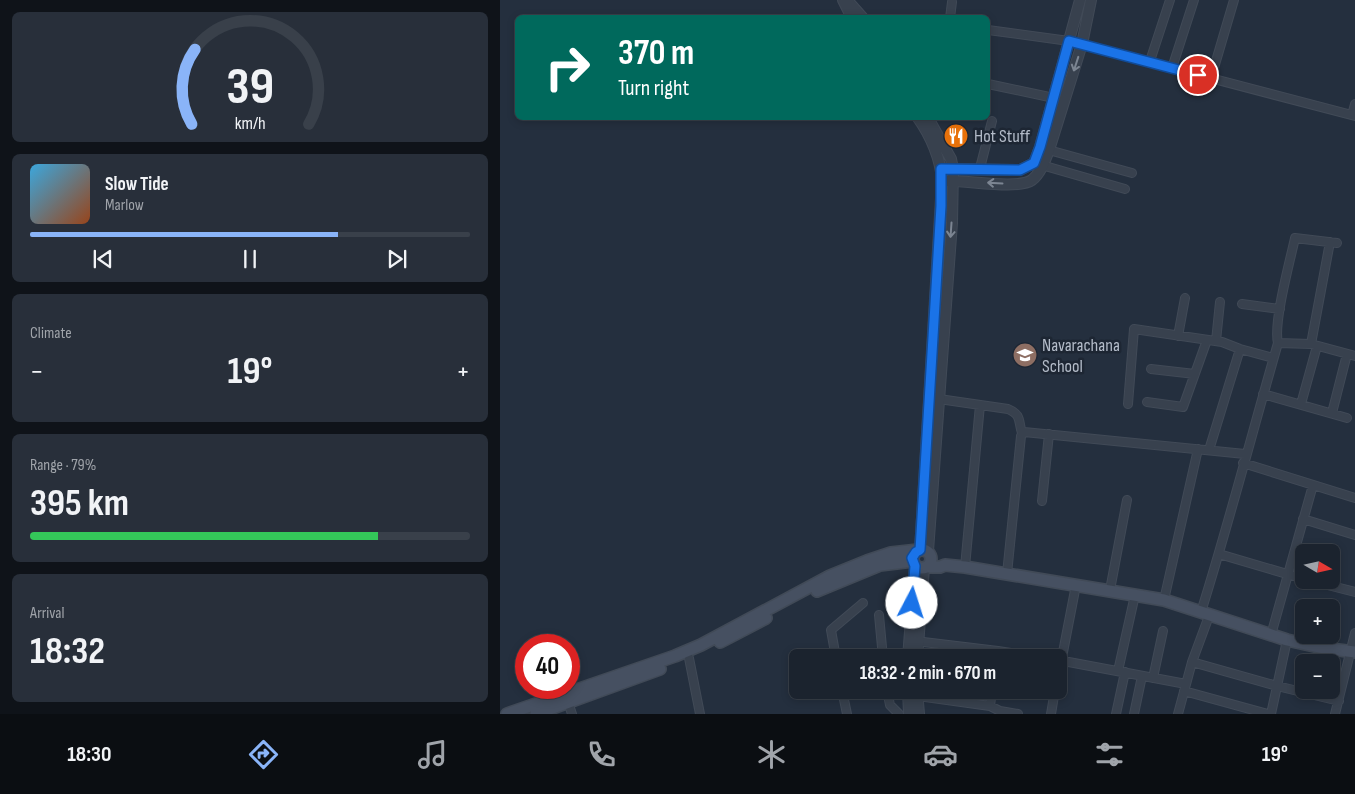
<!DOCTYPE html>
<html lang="en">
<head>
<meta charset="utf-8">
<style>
	:root { --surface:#1b232e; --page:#282f3a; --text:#f1f3f6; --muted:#a0a4aa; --line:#39404a; --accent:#8ab4f8 }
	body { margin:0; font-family:"Sofia Sans Condensed",sans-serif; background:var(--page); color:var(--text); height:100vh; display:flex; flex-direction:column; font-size:19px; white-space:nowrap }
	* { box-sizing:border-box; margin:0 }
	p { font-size:16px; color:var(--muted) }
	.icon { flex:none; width:28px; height:28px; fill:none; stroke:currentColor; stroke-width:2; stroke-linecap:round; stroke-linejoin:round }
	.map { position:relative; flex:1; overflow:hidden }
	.side { display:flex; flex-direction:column; gap:12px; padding:12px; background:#0f1319; width:500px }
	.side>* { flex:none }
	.guide { position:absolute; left:15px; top:15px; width:475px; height:105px; border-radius:8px; box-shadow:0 2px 8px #0003,0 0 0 1px var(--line); background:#00695c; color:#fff; overflow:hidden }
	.needle { width:32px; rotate:99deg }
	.controls { position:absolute; left:795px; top:544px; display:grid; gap:10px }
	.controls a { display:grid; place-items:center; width:45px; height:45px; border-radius:8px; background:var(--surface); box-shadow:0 2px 8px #0003,0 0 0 1px var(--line); font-size:25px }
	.speed { position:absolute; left:15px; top:634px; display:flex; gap:10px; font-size:25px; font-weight:700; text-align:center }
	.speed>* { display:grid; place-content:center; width:65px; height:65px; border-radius:50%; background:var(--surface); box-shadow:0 2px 8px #0003,0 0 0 1px var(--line); line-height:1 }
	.speed .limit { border:8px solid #d22; background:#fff; color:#111 }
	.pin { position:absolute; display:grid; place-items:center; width:42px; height:42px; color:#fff; margin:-21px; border:2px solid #fff; border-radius:50%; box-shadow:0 1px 5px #0007 }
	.me { position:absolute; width:55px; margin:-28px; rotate:5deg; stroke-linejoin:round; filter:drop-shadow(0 0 4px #0008) }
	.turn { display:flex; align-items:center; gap:18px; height:105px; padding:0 20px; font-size:22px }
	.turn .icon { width:65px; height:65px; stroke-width:2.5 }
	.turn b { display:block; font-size:35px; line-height:42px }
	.big { font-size:38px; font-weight:700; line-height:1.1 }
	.side .widget { flex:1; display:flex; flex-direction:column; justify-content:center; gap:8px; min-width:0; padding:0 18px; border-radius:8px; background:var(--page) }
	.side .dial { align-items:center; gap:0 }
	.dial svg { height:130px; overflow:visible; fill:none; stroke:var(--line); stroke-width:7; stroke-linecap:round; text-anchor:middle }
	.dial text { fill:var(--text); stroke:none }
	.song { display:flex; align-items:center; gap:15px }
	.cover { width:60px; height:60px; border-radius:8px; background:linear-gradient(135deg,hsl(200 70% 55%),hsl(20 70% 35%)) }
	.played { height:5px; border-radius:2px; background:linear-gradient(90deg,var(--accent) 70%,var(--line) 70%) }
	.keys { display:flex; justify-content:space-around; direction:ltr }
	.heat { display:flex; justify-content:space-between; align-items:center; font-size:28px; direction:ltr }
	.charge { height:8px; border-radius:4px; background:linear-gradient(90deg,#34c759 79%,var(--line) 0) }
	.trip { position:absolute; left:289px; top:649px; width:278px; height:50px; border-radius:8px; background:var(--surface); box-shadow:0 2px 8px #0003,0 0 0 1px var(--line); font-weight:700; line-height:50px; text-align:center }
	.tabs { display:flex; height:80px; justify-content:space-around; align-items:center; background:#0b0e12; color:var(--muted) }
	.tabs .icon { width:35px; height:35px }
	.tabs .active { color:var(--accent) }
	.tabs b { font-size:22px; color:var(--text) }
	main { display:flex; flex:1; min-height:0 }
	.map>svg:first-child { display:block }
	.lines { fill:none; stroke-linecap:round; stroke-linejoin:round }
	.minor-casing { stroke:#414a57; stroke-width:10 }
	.tertiary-casing { stroke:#414a57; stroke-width:12 }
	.secondary-casing { stroke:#414a57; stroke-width:14 }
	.minor { stroke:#38414e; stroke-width:8 }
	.tertiary { stroke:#38414e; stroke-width:10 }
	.secondary { stroke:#465061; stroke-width:11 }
	.oneway { stroke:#7c8592 }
	.route-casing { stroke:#114b97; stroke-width:12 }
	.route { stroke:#1a73e8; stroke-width:9 }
	.labels { text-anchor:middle; stroke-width:5; stroke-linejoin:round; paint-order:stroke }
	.poi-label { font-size:18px; fill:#b4bcc9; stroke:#1d2633; text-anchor:start }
</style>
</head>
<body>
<main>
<section class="side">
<div class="widget dial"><svg viewBox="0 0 100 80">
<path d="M14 69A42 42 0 1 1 86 69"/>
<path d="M14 69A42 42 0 0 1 16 23" stroke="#8ab4f8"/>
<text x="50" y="56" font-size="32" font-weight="700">39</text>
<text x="50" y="72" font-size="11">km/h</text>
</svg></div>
<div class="widget">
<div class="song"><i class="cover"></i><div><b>Slow Tide</b><p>Marlow</p></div></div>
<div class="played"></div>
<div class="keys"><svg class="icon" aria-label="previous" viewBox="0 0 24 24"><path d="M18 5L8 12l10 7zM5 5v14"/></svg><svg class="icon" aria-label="pause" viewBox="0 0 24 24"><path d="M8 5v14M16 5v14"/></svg><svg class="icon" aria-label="next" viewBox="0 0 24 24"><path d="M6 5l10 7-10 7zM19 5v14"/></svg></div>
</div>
<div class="widget"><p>Climate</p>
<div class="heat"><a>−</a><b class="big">19°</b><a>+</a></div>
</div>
<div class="widget"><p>Range · 79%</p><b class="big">395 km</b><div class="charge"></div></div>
<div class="widget"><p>Arrival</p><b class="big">18:32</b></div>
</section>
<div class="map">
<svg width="855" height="714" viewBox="0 0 855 714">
	<rect width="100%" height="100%" fill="#242f3e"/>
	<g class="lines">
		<defs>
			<path id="minor" d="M450 18 452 2
				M488 30 569 41 855 116
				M650 61 670 0
				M672 68 694 0
				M711 78 734 0
				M488 84 554 98
				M852 115 855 104
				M545 149 632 173
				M538 164 625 189
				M480 168 492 121
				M742 304 780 309
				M678 336 685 298
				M716 341 720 302
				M778 343 811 344 855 356
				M811 344 830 242
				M651 369 695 374
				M763 394 847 418
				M439 399 508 409C522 415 518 421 522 433
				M647 402 683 407 707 340
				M628 404 634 329 722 342 740 349 773 358
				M801 404 817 346
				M832 413 847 354
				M709 450 740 349
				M743 463 855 498
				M542 501 549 434
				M803 519 855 535
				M719 554 804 579
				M465 567 480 405
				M507 574 521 436 524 432 745 454
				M808 580 855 592
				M610 590 627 500
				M664 600 698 449
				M701 612C729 523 752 433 778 343 773 323 790 261 795 238L837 243
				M379 615 383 658
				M771 635 813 485
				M415 641 498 651 542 658
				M189 658 200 714
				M336 658 331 630 363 603
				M558 660 686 684
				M692 662 777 686 839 701
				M618 671 635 595
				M558 678 576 585
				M653 678 663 631
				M342 690 347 714
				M387 690 390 705 399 714
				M684 691 768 714
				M418 696 490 706 500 711 518 714
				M67 699 72 714
				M490 706 492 690
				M551 714 555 690
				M616 714 625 672
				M634 714 642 676
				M678 714 692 662 709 616
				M771 714 787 640
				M835 714 855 633"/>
			<path id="tertiary" d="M343 0 352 18
				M347 0 363 18
				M418 118C431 136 441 160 442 181L420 550
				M447 169 520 170 534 163 540 147 580 0
				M447 181C466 180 518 190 532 180 541 173 545 160 549 150L582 44 591 0
				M428 551 452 223 453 169 451 159 428 118
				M408 658 415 566
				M417 658 424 568
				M408 690 409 714
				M417 690 419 714"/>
			<path id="secondary" d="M413 559a9 9 0 1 1 18 0a9 9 0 1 1-18 0Z
				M426 567H440L445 565 465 567 664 600 787 640 823 648 855 652
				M317 591 380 565 413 561
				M220 642 266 618
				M7 714 175 656 201 645 330 576 367 561 391 553 418 550
				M36 714 160 669"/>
		</defs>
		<use href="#minor" class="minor-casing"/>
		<use href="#tertiary" class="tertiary-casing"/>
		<use href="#secondary" class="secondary-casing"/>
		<use href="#minor" class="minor"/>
		<use href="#tertiary" class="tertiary"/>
		<use href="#secondary" class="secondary"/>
	</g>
	<defs><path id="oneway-shaft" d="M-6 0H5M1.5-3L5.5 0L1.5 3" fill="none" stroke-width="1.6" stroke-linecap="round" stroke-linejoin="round" transform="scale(1.25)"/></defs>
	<g class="oneway">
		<use href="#oneway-shaft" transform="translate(576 64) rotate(108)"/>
		<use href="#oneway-shaft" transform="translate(495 183) rotate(-177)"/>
		<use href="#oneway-shaft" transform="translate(451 230) rotate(94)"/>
	</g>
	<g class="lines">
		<defs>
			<path id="route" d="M412 603 415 566 412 558 416 552 420 550 441 206V169L520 170 534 163 540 147 569 41 698 75"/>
		</defs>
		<use href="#route" class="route-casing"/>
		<use href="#route" class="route"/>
	</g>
	<defs>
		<symbol id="restaurant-disc" viewBox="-11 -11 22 22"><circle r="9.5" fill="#e8710a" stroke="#1d2633"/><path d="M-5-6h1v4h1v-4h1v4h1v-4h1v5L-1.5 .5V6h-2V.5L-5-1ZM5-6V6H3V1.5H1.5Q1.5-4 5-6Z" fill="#fff"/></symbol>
		<symbol id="school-disc" viewBox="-11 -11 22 22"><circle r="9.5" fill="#8d6e63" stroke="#1d2633"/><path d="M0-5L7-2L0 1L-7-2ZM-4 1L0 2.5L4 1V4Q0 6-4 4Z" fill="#fff"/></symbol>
	</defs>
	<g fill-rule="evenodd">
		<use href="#restaurant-disc" x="442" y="122" width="28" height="28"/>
		<use href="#school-disc" x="511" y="341" width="28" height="28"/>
	</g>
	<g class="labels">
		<g class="poi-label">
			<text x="474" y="142">Hot Stuff</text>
			<text x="542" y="351">Navarachana<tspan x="542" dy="21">School</tspan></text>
		</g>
	</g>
</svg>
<div class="controls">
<a><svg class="needle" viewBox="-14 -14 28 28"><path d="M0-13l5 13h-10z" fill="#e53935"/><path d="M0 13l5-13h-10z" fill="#a0a4aa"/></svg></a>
<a>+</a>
<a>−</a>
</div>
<div class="speed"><div class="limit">40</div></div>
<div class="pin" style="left:698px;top:75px;background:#d93025"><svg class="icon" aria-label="arrive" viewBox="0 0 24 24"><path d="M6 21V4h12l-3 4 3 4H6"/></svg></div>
<svg class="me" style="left:412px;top:603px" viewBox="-20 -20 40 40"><circle r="19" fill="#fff"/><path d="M0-13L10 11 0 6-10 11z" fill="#1a73e8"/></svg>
<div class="trip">18:32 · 2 min · 670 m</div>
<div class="guide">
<div class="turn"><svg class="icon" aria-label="right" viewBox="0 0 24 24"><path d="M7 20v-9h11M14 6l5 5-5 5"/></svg><div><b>370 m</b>Turn right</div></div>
</div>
</div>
</main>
<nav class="tabs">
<b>18:30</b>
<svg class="icon active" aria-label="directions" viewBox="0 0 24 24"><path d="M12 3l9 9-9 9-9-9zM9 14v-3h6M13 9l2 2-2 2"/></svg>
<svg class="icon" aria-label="music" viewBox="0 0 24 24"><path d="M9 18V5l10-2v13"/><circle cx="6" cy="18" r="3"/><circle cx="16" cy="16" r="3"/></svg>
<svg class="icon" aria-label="phone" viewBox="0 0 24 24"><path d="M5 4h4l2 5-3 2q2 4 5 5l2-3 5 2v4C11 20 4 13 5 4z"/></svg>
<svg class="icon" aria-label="climate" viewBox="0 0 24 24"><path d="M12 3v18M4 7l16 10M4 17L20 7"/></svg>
<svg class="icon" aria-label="car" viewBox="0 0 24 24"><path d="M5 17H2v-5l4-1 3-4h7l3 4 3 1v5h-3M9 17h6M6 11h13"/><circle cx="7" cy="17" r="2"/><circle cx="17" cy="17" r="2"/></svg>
<svg class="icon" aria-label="filters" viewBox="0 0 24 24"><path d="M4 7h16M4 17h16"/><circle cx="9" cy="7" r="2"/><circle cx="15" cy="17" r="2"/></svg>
<b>19°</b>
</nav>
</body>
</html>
